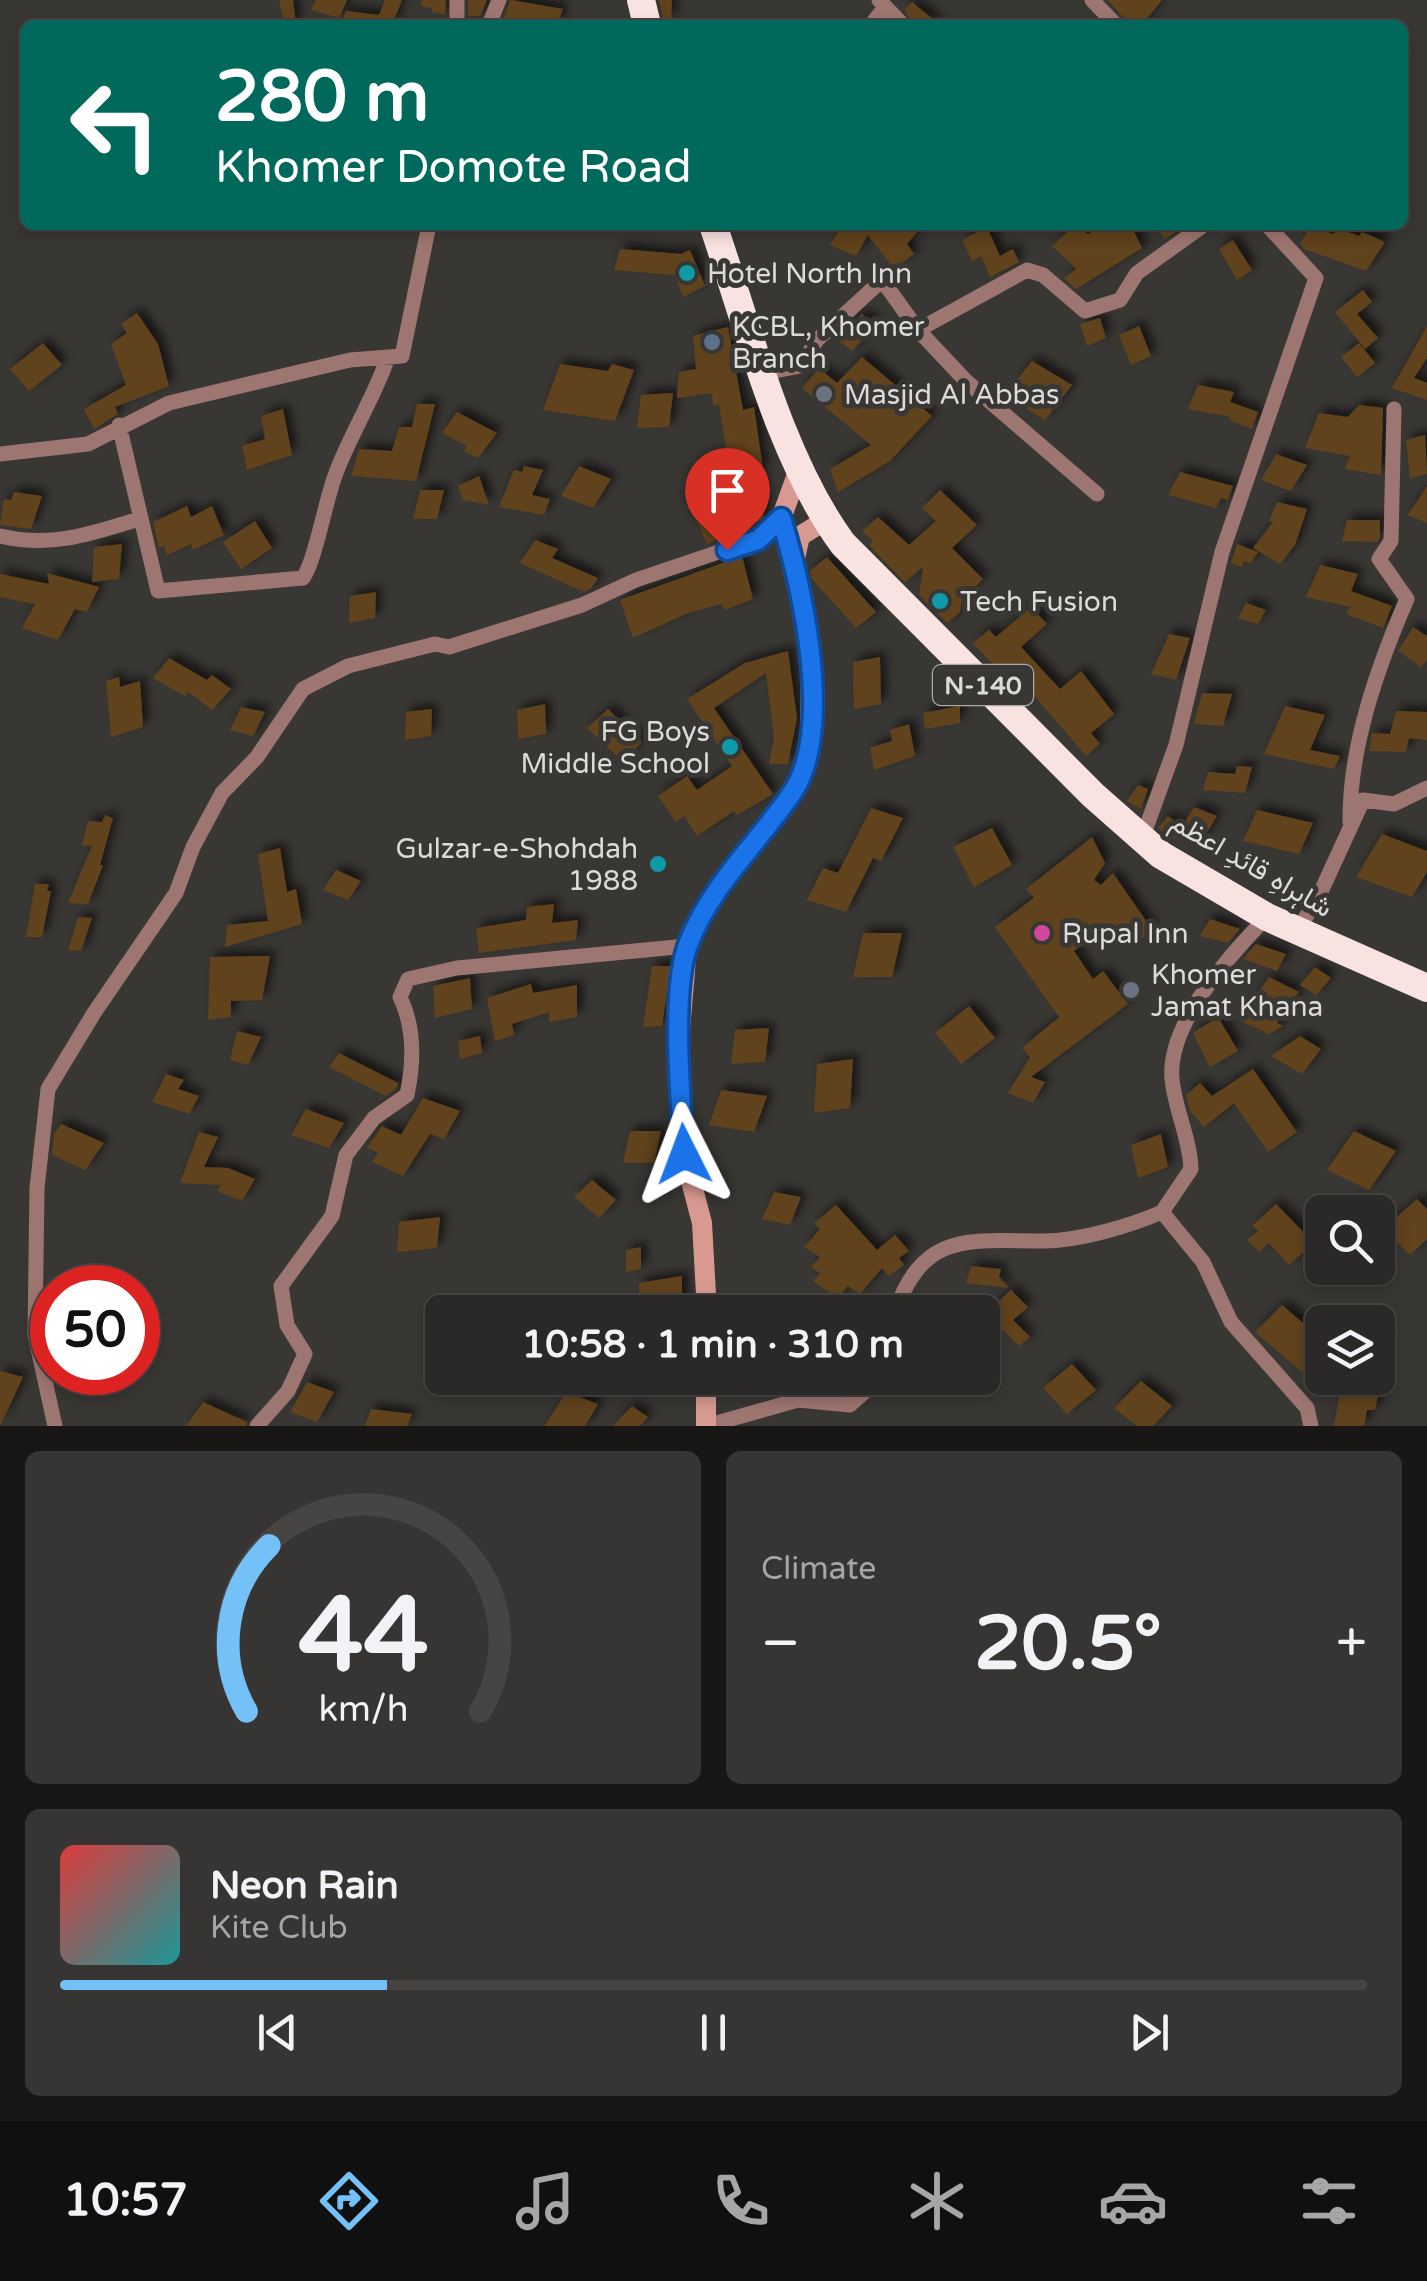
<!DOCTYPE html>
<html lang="en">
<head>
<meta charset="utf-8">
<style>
	:root { --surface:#2b2927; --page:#373533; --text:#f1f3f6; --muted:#a6a6a7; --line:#474544; --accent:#73c1f6 }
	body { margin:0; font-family:"Varela Round",Vazirmatn,sans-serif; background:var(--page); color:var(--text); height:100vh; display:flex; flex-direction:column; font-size:38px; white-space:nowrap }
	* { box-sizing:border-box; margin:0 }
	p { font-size:32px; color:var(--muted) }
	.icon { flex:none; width:55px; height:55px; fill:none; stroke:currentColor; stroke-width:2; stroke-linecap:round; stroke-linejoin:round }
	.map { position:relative; height:1426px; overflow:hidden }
	.drawer { display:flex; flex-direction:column; gap:25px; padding:25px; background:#181715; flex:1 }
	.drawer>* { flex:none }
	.banner { position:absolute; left:20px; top:20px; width:1388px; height:210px; border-radius:15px; box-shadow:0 5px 15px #0003,0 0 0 2px var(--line); background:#00695c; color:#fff; overflow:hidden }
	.fabs { position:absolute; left:1305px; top:1195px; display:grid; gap:20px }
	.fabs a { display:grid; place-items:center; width:90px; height:90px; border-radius:15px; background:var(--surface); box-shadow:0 5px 15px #0003,0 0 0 2px var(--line); font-size:50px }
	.speed { position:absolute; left:30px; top:1265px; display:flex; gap:20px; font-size:50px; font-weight:700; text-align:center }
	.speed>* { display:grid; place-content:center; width:130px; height:130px; border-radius:50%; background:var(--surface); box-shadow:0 5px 15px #0003,0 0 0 2px var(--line); line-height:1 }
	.speed .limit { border:15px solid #d22; background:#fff; color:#111 }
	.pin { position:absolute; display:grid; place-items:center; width:85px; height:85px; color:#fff; margin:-102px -42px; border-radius:50% 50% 50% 0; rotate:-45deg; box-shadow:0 0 10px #0007 }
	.pin .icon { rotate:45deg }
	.me { position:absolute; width:110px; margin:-55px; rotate:357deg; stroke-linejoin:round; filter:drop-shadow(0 0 8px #0008) }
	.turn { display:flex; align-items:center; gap:35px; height:210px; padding:0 30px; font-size:45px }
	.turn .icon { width:130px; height:130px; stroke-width:2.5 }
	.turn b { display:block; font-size:70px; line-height:85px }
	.big { font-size:75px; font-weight:700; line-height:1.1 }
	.drawer .widget { flex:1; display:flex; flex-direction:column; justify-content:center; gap:15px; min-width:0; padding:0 35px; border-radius:15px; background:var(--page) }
	.drawer .dial { align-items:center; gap:0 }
	.dial svg { height:260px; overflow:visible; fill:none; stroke:var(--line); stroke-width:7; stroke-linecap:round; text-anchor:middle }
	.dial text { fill:var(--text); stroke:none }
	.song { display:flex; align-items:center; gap:30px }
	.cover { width:120px; height:120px; border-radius:15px; background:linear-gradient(135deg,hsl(0 70% 55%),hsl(180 70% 35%)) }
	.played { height:10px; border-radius:5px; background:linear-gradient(90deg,var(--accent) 25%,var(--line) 25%) }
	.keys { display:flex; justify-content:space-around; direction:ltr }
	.heat { display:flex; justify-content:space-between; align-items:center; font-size:55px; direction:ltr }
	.drawer .tiles { flex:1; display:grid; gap:25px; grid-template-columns:1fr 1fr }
	.widget:last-child { grid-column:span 2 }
	.trip { position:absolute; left:425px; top:1295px; width:575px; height:100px; border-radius:15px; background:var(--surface); box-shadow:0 5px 15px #0003,0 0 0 2px var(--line); font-weight:700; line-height:100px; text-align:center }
	.dock { display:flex; height:160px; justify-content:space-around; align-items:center; background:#111010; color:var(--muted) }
	.dock .icon { width:70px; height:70px }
	.dock .selected { color:var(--accent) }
	.dock b { font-size:45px; color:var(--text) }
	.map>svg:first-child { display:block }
	.building { fill:#60431a; filter:url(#shadow) }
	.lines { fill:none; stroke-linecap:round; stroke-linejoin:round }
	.street { stroke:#9e7671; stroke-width:15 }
	.secondary { stroke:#d89991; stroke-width:20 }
	.highway { stroke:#f8e3e1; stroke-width:28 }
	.route-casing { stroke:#114b97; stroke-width:25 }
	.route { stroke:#1a73e8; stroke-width:18 }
	.culture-dot { fill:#0f9aa8; stroke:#393734; stroke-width:4 }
	.service-dot { fill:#5c6f8a; stroke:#393734; stroke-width:4 }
	.worship-dot { fill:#6b7280; stroke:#393734; stroke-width:4 }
	.hotel-dot { fill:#d1479c; stroke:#393734; stroke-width:4 }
	.labels { text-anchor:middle; stroke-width:10; stroke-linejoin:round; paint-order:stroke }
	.shield { fill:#393734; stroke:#acaaa8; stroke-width:2.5 }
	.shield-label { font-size:25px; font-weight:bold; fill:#dddbda }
	.poi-label { font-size:28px; fill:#dddbda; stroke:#393734; text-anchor:start }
	.street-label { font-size:28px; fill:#dddbda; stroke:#393734 }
</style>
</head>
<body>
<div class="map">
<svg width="1427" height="1426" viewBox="0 0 1427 1426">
	<defs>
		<filter id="shadow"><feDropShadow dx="6" dy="-6" stdDeviation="5" flood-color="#0009"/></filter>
	</defs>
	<rect width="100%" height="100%" fill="#393734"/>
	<path class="building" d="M279 0H293L296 25H284Z
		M316 0H347L339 18 311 10Z
		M385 0H402L392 25H341L346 11 379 15Z
		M422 0H446L445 15 431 12 432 8 421 6Z
		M468 0H487L480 16H468Z
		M510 0H511L563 9 557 24 503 20Z
		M659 0H672L671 21 664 22Z
		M1108 0H1162L1142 25H1130Z
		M912 2 940 25H914L904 10Z
		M842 225H923L907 244 914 254 894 269 868 235 856 256 830 245Z
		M1075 225 1088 234 1103 225H1131L1142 248 1076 289 1064 278 1076 269 1052 246Z
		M1156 225H1185L1165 239Z
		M1310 226 1333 234 1337 228 1359 236 1362 232 1385 242 1366 271 1304 249 1300 244Z
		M987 227 1000 256 1013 249 1019 262 990 277 981 256 972 261 962 240Z
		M1233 240 1252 270 1237 280 1219 249Z
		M620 249 681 254 690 250 705 286 683 297 675 275 614 270Z
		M1363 290 1372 302 1357 314 1378 338 1365 349 1335 312Z
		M137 313 158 344 169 386 115 407 118 414 94 429 84 409 126 385 111 344 127 333 121 324Z
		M862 314 876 325 852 351 836 338Z
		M1100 318 1106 338 1087 346 1080 324Z
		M1139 326 1151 356 1131 365 1119 335Z
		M1427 326V358L1414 378 1427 383V400L1392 388Z
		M728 327 743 410 754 407 763 469 756 471 764 519 707 544 692 511 732 490 719 404 714 406 711 393 677 398 679 372 696 369 693 336Z
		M43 343 62 365 29 391 10 369Z
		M1359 343 1375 363 1357 377 1341 357Z
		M862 357 932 416 890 461 838 492 830 469 871 445 802 388 819 368 837 383Z
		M1032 361 1072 385 1045 420 1018 404 1029 390 1015 382Z
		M560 364 608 371 612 364 634 370 615 421 543 410Z
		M1198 385 1234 392 1230 402 1258 412 1252 429 1229 420 1231 417 1188 409Z
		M673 393 669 427 637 428 641 395Z
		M417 404H435L416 481 351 476 359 449 392 451 399 427H412Z
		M1359 405 1383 408 1381 475 1345 469 1350 456 1305 448 1319 413 1348 417Z
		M283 409 292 455 247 470 242 446 265 439 261 416Z
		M457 412 497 433 478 458 464 451 467 446 442 433Z
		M1425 435 1427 474 1410 478 1406 440Z
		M1276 454 1307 465 1291 491 1261 480Z
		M524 466 543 470 532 495 550 499 544 515 499 507 514 470 522 472Z
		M579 466 611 479 593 508 561 496Z
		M1180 472 1233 486 1228 500 1221 498 1216 508 1168 495Z
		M479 476 489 505 463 500 458 486Z
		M1427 486V523L1408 515Z
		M420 490H444L437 519H413Z
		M940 490 977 525 952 548 983 579 962 599 960 612 947 623 919 595 923 567 905 582 869 545 873 541 862 531 878 517 909 545 936 521 922 508Z
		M14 492 42 496 31 529 0 525 4 499 11 500Z
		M1277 502 1307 509 1295 545 1280 564 1253 548 1273 522 1269 521Z
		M187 506 191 517 212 506 224 535 193 550 191 544 167 555 164 546 159 548 153 522Z
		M1347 520H1380V537L1377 542 1342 541Z
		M255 521 272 548 241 569 223 542Z
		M535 540 558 549 552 558 598 578 591 588 584 592 520 563Z
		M122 544 119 579 92 582 94 547Z
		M1237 544 1258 552 1251 563 1244 561 1241 567 1231 563Z
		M742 556 753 599 724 610 722 604 688 613 633 638 620 600Z
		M827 557 876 612 856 628 811 578 810 571Z
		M1320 565 1358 574 1351 591 1392 606 1383 628 1346 614 1350 607 1306 597Z
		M47 573 99 587 87 612 75 609 58 640 22 628 35 604 0 597V574L49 584Z
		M376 592 375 618 349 623 350 596Z
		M1246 603 1266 610 1258 624 1238 618Z
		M1031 607 1047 624 1021 647 1060 689 1081 671 1114 714 1091 733 1100 744 1086 756 1032 693 1025 699 973 643 989 630 996 637Z
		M1413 627 1427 636V660L1421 667 1398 651Z
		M1169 634 1190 638 1176 680 1151 674Z
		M788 651 797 718 788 764H769L774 738 766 673 714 708 773 794 737 815 734 811 697 836 684 816 676 822 658 796 687 776 697 790 732 766 687 699 745 663Z
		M880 657 881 704 854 709 853 662Z
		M169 658 207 680 212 675 231 689 212 710 188 692 185 696 153 678Z
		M119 677 120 687 140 681 143 727 111 737 106 681Z
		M1202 693 1232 694 1223 726 1194 724Z
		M545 704 546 734 518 739 517 710Z
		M960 706V723L925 729 923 713Z
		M1285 706 1325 715 1310 750 1340 756 1334 769 1264 754Z
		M241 707 265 712 253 736 230 730Z
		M432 709 431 736 405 740 406 712Z
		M608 709 642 742 622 761 587 728Z
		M1396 711 1427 712V740L1409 738 1406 752 1369 751 1372 733 1390 734Z
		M909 724 915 756 874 770 870 748 892 741 890 730Z
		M1237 766 1252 767 1245 793 1203 790 1208 772 1235 774Z
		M1138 785 1148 789 1141 809 1127 801Z
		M1194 807 1217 816 1199 845 1169 837 1158 828 1168 816 1182 827Z
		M871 808 903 818 881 861 873 858 846 912 807 900 823 868 838 873Z
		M1257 810 1313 823 1299 854 1243 841Z
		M105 815 113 818 100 865H103L88 904 68 903 92 846 82 845 88 821 102 822Z
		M992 828 1012 865 974 887 953 847Z
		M1382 834 1427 851V872L1412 897 1356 877Z
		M1092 837 1105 863 1094 880 1101 885 1113 873 1153 931 1133 945 1123 930 1107 942 1100 932 1074 951 1093 979 1103 971 1128 1004 1031 1077 1045 1082 1033 1103 1008 1093 1030 1057 1022 1048 1059 1017 995 927 1034 898 1026 889Z
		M280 848 287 892 296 889 302 924 225 947 227 925 268 921 258 854Z
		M336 870 361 881 348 900 323 890Z
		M35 884H49L47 891H51L42 937H26Z
		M554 904 552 923 578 920 576 940 479 953 476 928 526 920 527 907Z
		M78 917 92 918 81 951 68 950Z
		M1210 919 1240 929 1228 943 1200 936Z
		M863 933H902L892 977H853Z
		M1256 944 1286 954 1277 971 1243 959Z
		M270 956 262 1000 231 1001V1017L208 1020 210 957Z
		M652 966H671L662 1026 643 1027Z
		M1315 967 1331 978 1316 995 1300 985Z
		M1269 977 1299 992 1277 1023 1283 1026 1269 1034 1239 1020Z
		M470 978 472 1009 435 1018 433 986Z
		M531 984 533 993 577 985V1017L549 1022V1012L512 1024 514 1035 495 1041 487 998Z
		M969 1006 995 1038 961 1064 935 1033Z
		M1218 1017 1238 1051 1210 1067 1193 1033Z
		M769 1028 765 1062 731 1064 735 1030Z
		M237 1031 261 1037 248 1065 230 1060Z
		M480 1036 482 1053 460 1059 458 1041Z
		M1300 1036 1321 1049 1302 1074 1271 1056Z
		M339 1053 398 1083 397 1088 386 1096 329 1067Z
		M853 1059 850 1108 814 1113 817 1064Z
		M1253 1069 1297 1132 1268 1152 1234 1103 1204 1127 1190 1111 1186 1095 1200 1083 1212 1096Z
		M166 1074 184 1080 178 1089 199 1096 189 1114 152 1102Z
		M721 1090 767 1096 754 1132 709 1125Z
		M423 1098 460 1111 444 1139 430 1134 403 1176 372 1162 378 1153 367 1148 382 1126 401 1135Z
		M306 1109 344 1123 329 1148 291 1135Z
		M61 1124 104 1143 85 1170 52 1155 54 1134Z
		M630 1131H661L654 1163H623Z
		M1354 1131 1396 1151 1369 1190 1327 1170Z
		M199 1132 218 1137 204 1167 228 1168 255 1179 242 1201 217 1191 221 1185 180 1183Z
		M1161 1134 1168 1167 1138 1178 1131 1145Z
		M592 1180 616 1200 599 1218 574 1197Z
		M774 1192 801 1197 790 1225 762 1219Z
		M1417 1199 1427 1209V1239L1410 1255 1384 1228Z
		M1276 1204 1314 1243 1289 1265 1269 1243 1259 1252 1247 1240 1258 1231 1252 1226Z
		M836 1205 877 1250 895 1235 909 1251 899 1258 904 1265 889 1276 882 1268 860 1294 848 1286 837 1298 813 1281 820 1273 811 1267 820 1257 804 1247 820 1229 814 1223Z
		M440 1217 437 1248 397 1252 399 1222Z
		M641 1247V1269L626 1272V1250Z
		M971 1266 1001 1269 999 1277 1009 1288 966 1283Z
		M682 1276V1306L639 1312V1283Z
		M1011 1290 1028 1307 1013 1320 1030 1337 1019 1346 986 1313Z
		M1282 1305 1322 1339V1375L1315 1383 1255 1332Z
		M1072 1364 1096 1390 1067 1414 1043 1388Z
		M0 1371 23 1377 0 1426Z
		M1141 1381 1172 1406 1153 1426H1137L1114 1408Z
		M307 1382 334 1392 317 1422 290 1412Z
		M1380 1385 1375 1410H1367L1364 1426H1334L1341 1386Z
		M566 1392 598 1404 585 1426H545Z
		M203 1402 247 1422 246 1426H186Z
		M632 1406 648 1417 640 1426H613Z
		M371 1409 412 1414 407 1426H365Z"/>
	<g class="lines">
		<path class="street" d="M457 0V25
			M879 0 903 25
			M1092 0 1116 25
			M489 25 499 0
			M871 25 885 7
			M918 330 966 381 1097 494
			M765 373 800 366 817 340 882 280 918 330 1027 270 1043 275 1085 311 1120 300 1137 273 1204 225
			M119 425 158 591 303 578C316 559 325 501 336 473 351 433 374 398 388 357
			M0 454 88 444 169 403 350 360 402 356 429 225
			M0 536C51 548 91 534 139 519
			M1350 823C1349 748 1377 668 1407 599L1379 559 1391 541 1394 409
			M1142 839 1176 745 1222 552 1316 278 1267 225
			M1297 931 1318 898 1363 800 1394 804 1427 788
			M1162 1212 1203 1262 1231 1322 1307 1408 1311 1426
			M895 1312C924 1230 970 1241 1043 1241 1079 1241 1130 1226 1162 1212L1191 1169C1190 1138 1175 1110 1172 1079 1167 1023 1231 954 1267 917
			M55 1426 35 1335 37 1188 48 1089 94 1013 176 893 193 847 222 793 257 757 303 689 348 666 435 644 449 647 582 605 636 580 757 539 781 519
			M257 1426 288 1391 305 1354 287 1325 281 1286 332 1216 346 1155 374 1118 407 1095C414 1062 415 1028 400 997L408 979 457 968 687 946
			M706 1426 798 1400 850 1405 869 1388 873 1378"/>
		<path class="secondary" d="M795 558 800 536 826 520
			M707 1312 702 1223 684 1154 678 1054 687 946 714 893 794 791 810 752 811 670 795 562 781 519 799 469
			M706 1426V1378"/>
		<path class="highway" d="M641 0 647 25
			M713 225C748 326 780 459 843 544L1093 795 1161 855 1267 917 1427 988"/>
	</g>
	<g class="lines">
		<defs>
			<path id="route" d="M684 1154C681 1103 670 988 689 942 712 884 758 843 792 793 835 730 802 587 781 518L758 540 727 550"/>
		</defs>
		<use href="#route" class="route-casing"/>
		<use href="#route" class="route"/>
	</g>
	<g class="culture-dot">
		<circle cx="687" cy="273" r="10"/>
		<circle cx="940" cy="601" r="10"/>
		<circle cx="730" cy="747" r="10"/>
		<circle cx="658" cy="864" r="10"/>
	</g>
	<circle class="service-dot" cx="712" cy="342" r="10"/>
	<g class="worship-dot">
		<circle cx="824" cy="394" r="10"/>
		<circle cx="1131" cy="990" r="10"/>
	</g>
	<circle class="hotel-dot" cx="1042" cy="933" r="10"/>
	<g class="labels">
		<rect class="shield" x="933" y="665" width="100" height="40" rx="8"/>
		<g class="shield-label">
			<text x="983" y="694">N-140</text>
		</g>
		<g class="poi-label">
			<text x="707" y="283">Hotel North Inn</text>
			<text x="732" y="336">KCBL, Khomer<tspan x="732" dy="32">Branch</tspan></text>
			<text x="844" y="404">Masjid Al Abbas</text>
			<text x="960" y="611">Tech Fusion</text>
			<text x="710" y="741" text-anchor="end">FG Boys<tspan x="710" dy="32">Middle School</tspan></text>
			<text x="638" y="858" text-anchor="end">Gulzar-e-Shohdah<tspan x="638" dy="32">1988</tspan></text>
			<text x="1062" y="943">Rupal Inn</text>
			<text x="1151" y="984">Khomer<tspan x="1151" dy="32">Jamat Khana</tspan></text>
		</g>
		<g class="street-label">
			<text transform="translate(1252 864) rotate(30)" y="10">شاہراہِ قائدِ اعظم</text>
		</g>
	</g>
</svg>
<div class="fabs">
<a><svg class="icon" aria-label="search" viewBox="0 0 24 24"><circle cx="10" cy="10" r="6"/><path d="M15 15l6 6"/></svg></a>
<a><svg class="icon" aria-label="layers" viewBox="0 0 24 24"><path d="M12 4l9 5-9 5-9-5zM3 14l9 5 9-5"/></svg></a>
</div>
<div class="speed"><div class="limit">50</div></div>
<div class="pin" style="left:727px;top:550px;background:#d93025"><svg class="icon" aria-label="arrive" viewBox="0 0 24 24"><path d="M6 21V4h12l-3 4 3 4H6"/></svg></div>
<svg class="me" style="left:684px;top:1154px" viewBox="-20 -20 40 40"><path d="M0-17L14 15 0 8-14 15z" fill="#1a73e8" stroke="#fff" stroke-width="4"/></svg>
<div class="trip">10:58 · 1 min · 310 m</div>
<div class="banner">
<div class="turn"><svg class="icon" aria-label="left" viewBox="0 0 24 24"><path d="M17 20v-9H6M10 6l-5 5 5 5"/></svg><div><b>280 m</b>Khomer Domote Road</div></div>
</div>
</div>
<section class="drawer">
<div class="tiles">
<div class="widget dial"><svg viewBox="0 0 100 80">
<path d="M14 69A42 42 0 1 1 86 69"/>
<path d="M14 69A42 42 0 0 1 21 18" stroke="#73c1f6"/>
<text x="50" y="56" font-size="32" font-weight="700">44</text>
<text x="50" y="72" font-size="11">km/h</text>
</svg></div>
<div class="widget"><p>Climate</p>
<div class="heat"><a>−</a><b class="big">20.5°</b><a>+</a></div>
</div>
<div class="widget">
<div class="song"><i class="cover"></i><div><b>Neon Rain</b><p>Kite Club</p></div></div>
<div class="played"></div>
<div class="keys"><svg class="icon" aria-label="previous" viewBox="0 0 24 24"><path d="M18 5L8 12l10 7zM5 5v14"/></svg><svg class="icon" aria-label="pause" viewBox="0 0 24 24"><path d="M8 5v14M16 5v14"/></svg><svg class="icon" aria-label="next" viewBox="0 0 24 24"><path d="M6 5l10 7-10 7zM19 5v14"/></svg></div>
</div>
</div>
</section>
<nav class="dock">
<b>10:57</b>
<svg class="icon selected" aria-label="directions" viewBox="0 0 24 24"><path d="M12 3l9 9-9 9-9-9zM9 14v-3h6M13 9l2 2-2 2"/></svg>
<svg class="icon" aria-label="music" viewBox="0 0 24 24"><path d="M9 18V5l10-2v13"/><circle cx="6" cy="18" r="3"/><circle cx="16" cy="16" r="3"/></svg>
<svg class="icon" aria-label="phone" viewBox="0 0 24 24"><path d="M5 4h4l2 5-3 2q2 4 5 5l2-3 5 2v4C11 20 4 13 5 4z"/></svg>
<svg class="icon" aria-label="climate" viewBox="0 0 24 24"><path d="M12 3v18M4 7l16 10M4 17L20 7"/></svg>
<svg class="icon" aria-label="car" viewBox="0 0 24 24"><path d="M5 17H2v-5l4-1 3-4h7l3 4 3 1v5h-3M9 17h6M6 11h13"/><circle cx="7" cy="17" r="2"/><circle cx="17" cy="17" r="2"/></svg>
<svg class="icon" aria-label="filters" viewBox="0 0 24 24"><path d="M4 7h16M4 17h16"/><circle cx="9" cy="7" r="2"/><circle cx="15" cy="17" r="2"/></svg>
</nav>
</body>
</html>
